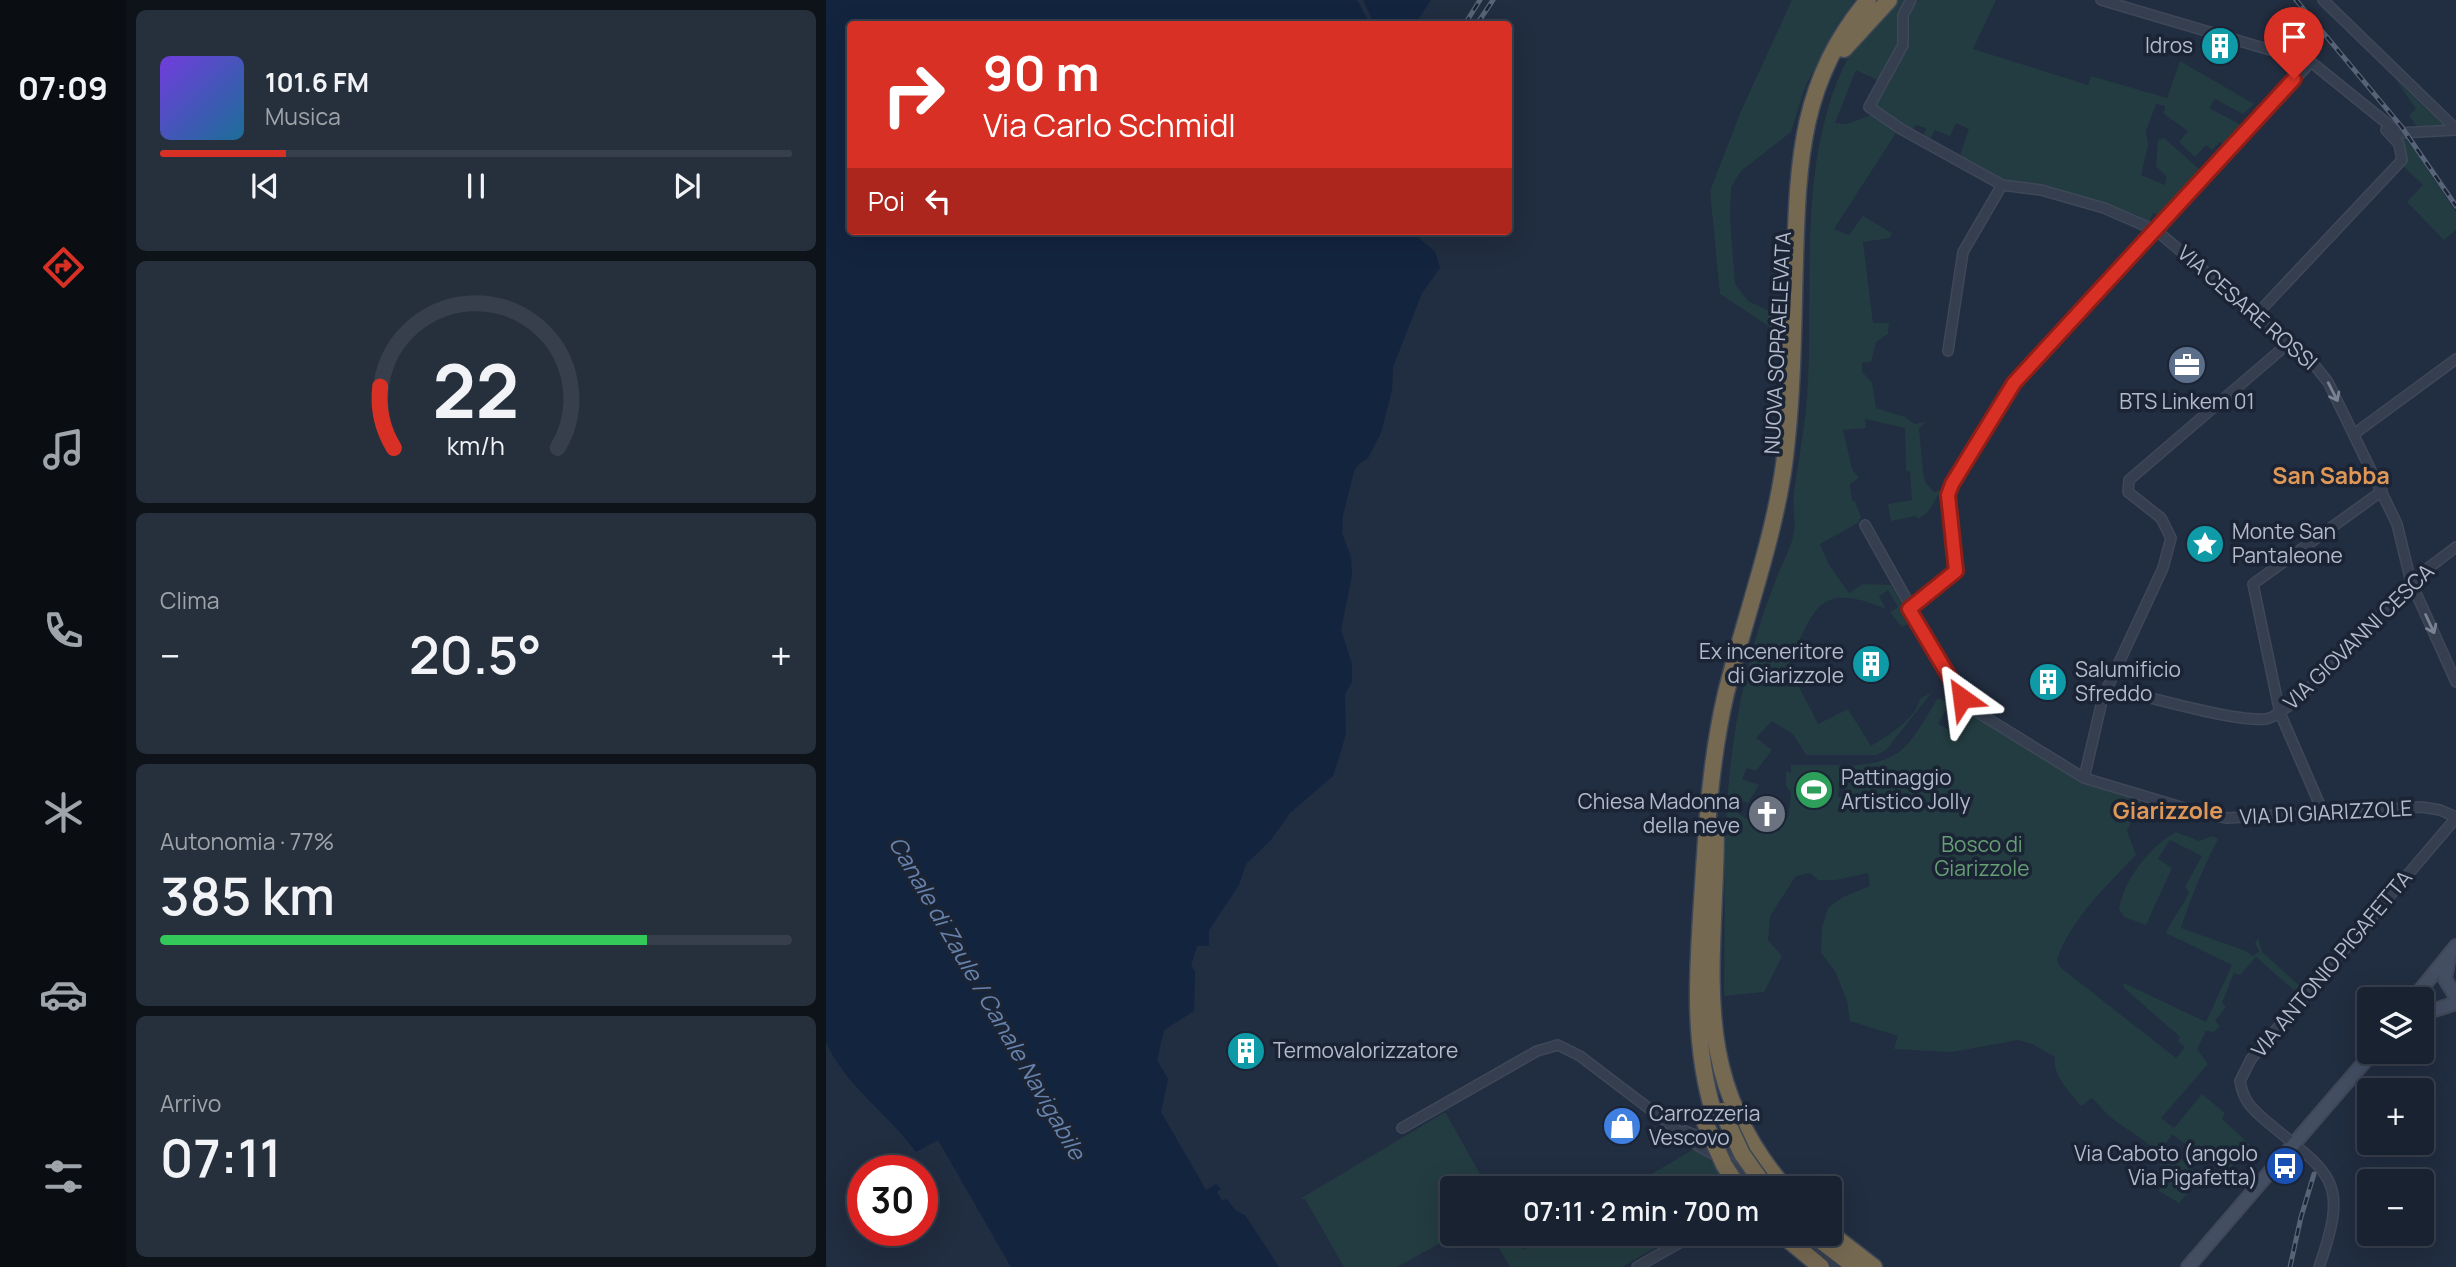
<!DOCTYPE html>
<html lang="it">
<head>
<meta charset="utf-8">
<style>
	:root { --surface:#192230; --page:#262f3c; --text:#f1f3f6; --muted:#9fa4ab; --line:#373f4c; --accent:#d93025 }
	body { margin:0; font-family:Manrope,sans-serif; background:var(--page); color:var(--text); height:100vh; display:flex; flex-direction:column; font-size:26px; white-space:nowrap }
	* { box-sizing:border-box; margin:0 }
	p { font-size:23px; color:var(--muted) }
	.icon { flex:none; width:38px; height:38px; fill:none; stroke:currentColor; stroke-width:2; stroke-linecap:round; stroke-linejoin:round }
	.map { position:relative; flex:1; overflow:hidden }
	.panel { display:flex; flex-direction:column; gap:10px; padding:10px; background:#0e131a; width:700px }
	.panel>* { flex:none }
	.top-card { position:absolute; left:21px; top:21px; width:665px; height:214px; border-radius:7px; box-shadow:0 7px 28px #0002,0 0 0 2px var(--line); background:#d93025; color:#fff; overflow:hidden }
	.controls { position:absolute; left:1531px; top:987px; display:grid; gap:14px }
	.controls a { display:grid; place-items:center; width:77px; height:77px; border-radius:7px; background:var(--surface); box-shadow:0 7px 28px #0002,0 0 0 2px var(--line); font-size:35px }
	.speed { position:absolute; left:21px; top:1155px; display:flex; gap:14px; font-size:35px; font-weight:700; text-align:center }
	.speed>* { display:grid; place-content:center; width:91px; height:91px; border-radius:50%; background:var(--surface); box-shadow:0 7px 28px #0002,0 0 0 2px var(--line); line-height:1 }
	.speed .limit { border:10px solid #d22; background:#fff; color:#111 }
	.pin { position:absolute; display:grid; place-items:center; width:60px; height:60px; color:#fff; margin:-72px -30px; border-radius:50% 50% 50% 0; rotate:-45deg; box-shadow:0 0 7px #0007 }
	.pin .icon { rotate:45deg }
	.me { position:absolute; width:77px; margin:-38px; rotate:329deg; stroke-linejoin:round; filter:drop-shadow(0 0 5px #0008) }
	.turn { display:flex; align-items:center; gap:24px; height:147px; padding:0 21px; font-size:32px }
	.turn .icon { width:91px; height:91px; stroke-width:2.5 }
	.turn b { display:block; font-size:49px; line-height:60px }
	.then { display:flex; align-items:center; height:66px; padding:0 21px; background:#0003; gap:14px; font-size:26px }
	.big { font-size:52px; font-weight:600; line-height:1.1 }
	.panel .card { flex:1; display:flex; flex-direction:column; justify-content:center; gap:10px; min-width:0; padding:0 24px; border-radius:10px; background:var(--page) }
	.panel .dial { align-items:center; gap:0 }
	.dial svg { height:182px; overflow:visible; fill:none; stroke:var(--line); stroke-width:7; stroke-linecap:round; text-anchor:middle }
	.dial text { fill:var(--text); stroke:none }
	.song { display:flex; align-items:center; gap:21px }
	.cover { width:84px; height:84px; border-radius:10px; background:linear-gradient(135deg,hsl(260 70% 55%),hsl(200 70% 35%)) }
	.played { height:7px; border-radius:4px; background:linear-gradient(90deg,var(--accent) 20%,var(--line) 20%) }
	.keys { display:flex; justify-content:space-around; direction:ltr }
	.heat { display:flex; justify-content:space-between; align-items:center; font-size:38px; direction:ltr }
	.charge { height:10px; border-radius:5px; background:linear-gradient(90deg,#34c759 77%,var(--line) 0) }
	.trip { position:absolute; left:614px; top:1176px; width:402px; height:70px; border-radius:7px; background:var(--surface); box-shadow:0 7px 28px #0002,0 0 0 2px var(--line); font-weight:600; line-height:70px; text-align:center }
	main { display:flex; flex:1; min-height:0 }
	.menu { display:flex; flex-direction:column; width:126px; justify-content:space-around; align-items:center; background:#0a0e13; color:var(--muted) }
	.menu .icon { width:49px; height:49px }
	.menu .selected { color:var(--accent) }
	.menu b { font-size:32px; color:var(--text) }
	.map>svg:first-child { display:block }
	.green { fill:#233c41 }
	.water { fill:#13243f }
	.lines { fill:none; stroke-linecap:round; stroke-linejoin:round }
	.street-casing { stroke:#3f4858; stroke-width:12 }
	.secondary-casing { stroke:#3f4858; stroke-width:16 }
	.highway-casing { stroke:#3e4757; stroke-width:19 }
	.street { stroke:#363f4f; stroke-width:9 }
	.secondary { stroke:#434e63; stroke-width:12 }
	.highway { stroke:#766952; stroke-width:16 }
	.rail-casing { stroke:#576377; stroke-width:5 }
	.rail { stroke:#1b2434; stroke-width:2.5; stroke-dasharray:8; stroke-linecap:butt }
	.highway-bridge-casing { stroke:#3e4757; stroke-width:19; stroke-linecap:butt }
	.highway-bridge { stroke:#766952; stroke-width:16 }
	.oneway { stroke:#7a8393 }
	.route-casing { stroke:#8d1f18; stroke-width:18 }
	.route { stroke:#d93025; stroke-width:12 }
	.labels { text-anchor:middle; stroke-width:7; stroke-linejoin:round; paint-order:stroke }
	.poi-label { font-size:21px; fill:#b2bacb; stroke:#1b2434; text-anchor:start }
	.street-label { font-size:21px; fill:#b2bacb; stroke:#1b2434 }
	.park-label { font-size:21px; fill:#669e75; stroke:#1b2434 }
	.neighbourhood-label { font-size:23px; font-weight:bold; fill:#df9758; stroke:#1b2434 }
	.water-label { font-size:23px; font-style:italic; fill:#6783ad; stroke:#1b2434 }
</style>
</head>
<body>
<main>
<nav class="menu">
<b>07:09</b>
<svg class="icon selected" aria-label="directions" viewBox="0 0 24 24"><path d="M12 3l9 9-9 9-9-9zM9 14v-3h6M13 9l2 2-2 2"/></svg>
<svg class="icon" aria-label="music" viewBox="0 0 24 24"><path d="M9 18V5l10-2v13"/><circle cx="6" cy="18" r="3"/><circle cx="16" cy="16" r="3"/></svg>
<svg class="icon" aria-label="phone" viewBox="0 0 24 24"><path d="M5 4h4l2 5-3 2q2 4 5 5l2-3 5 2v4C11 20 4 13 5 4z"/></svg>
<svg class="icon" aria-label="climate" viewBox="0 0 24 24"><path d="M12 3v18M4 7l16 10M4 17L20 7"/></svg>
<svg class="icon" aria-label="car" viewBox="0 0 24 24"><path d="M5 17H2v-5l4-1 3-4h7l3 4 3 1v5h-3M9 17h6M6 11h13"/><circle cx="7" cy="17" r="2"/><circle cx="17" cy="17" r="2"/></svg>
<svg class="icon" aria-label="filters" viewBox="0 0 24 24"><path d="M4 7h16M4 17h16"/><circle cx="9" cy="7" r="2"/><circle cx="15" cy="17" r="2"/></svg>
</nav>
<section class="panel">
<div class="card">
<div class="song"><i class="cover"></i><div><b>101.6 FM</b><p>Musica</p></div></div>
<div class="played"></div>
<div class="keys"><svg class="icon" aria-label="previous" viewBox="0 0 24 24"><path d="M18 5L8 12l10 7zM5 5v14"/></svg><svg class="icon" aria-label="pause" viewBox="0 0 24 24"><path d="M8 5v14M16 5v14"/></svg><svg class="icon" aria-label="next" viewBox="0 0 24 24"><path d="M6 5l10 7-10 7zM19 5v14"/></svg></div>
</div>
<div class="card dial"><svg viewBox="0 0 100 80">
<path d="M14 69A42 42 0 1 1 86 69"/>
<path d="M14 69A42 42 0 0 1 8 42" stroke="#d93025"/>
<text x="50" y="56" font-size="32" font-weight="700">22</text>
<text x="50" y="72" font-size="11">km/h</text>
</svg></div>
<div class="card"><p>Clima</p>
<div class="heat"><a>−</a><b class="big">20.5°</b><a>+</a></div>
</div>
<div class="card"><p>Autonomia · 77%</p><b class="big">385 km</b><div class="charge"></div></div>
<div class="card"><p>Arrivo</p><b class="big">07:11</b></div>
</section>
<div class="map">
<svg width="1630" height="1267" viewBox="0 0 1630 1267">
	<rect width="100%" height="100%" fill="#212d40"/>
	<path class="green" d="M966 0H1029L1011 25 979 87 965 132 915 171 905 187 904 220 909 284 922 301 945 312 950 322 952 349 944 327 894 294 884 191 915 111Z
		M1071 0H1081L1074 11V43L1053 81 1030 70 1009 123 1021 124 1045 115 1072 130 1008 229 1023 235 1037 216 1066 233 1064 238 1037 242 1047 323H1063L1062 334 1050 342 1045 362 1036 363V372L1046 382 1050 408 1079 417 1088 424 1100 422 1093 428 1097 472 1099 482 1108 492 1120 489V492L1113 494 1101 513 1092 519 1090 516 1065 521 1062 504 1086 500 1084 472 1080 471 1079 428 1039 419 1040 428 1017 430 1026 469 1033 478 1024 484 1026 501H1029L1035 517 1032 523 994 544 1003 565 1023 593 1037 584 1065 585 1086 622 1076 627 1064 612 1072 607 1062 590 1053 596 1060 609C990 580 989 610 962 665L992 724 1022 709 1045 746C1061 736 1090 719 1094 699L1106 692 1060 750 1050 755H980L967 734 946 721 930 738 946 750 930 771 921 768 916 779 933 785 922 803 917 801 912 813C929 826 943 826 962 818L965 793 960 786V771L965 773V765H1015L1012 797 1019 798V766C1079 763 1081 747 1112 698L1124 703 1112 724 1125 731 1131 724 1137 728 1146 714 1257 782 1316 799 1301 831 1310 855C1280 886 1245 919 1231 960L1234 967 1350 1058 1359 1047 1352 1041 1354 1037 1297 987 1298 983 1380 1022 1406 965 1340 933C1347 917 1356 908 1363 892L1359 887 1376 856 1344 840 1332 859 1346 868 1320 925 1298 917 1293 909C1298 880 1323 847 1350 832L1373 841 1387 836 1392 839C1377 868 1365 897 1355 928L1420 951 1427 956 1433 951 1429 943 1432 938 1436 952 1475 987 1470 992 1430 957 1414 975 1408 973 1396 1003 1400 1007 1389 1021 1394 1026 1388 1032 1380 1031 1371 1049 1382 1064 1335 1118 1348 1128 1376 1094 1399 1113 1396 1119 1424 1145 1399 1174 1346 1134 1339 1145 1375 1177 1353 1203 1333 1191C1341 1149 1325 1146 1295 1125 1284 1118 1275 1107 1266 1098L1255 1106C1245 1093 1226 1076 1229 1057L1206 1044 1192 1040 1126 1052 1068 1049 1072 1036 1024 1021 1021 1001 1009 971 995 953 996 927 1002 908 1017 897 1044 886 1042 873 1010 880H992L984 873 970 876 944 916 942 940 956 956 938 992 898 996C900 886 893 789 919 680 927 645 938 608 952 574 958 559 966 547 968 530 970 518 966 505 968 493 973 456 980 421 982 383 987 280 973 167 1016 70 1029 42 1050 22 1071 0Z
		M1093 0H1170L1147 49 1262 85 1265 76 1341 98 1354 61 1428 104 1417 114 1389 99 1383 108 1419 127 1400 147 1394 142 1386 150 1380 145 1369 157 1353 142 1362 131 1338 114 1339 106 1330 104 1320 131 1322 145 1315 175 1339 185 1341 177 1330 166 1332 140 1338 138 1373 169 1357 189 1364 192 1339 217 1327 213 1322 224 1179 181 1134 155 1143 129 1130 123 1124 136 1109 130 1105 138 1098 135 1100 128 1090 125 1086 131 1050 107V100C1059 84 1076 64 1079 46 1083 31 1080 10 1093 0Z
		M1570 80 1618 126 1591 127 1583 115 1590 109Z
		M1572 136 1579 137 1630 212V230L1618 240 1581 202 1597 185 1576 165 1581 155Z
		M619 1112 662 1188H626V1234H631L571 1267H518L479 1199H474Z
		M871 1149 915 1188H801L865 1151Z
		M665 1234H688L697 1250 706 1245 703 1241 718 1234H853L796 1267H684Z"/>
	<path class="water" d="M0 0H531L544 24H24V231H585L609 252 614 268 596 293 567 367 566 390 555 433 542 458 533 464 528 471 517 515 516 533 525 557 526 575 515 630 526 664V682L519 694 520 733 515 751 507 776 464 813 444 841 420 864 413 885 383 930V946H371L365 966 369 971 368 1011 338 1030 331 1060 342 1079 335 1112 380 1190 390 1184 395 1189 391 1192 396 1201 401 1199 410 1211 419 1215 453 1267H185L112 1140 90 1152C62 1113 20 1087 0 1042Z
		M537 0H605L589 24H557L553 21 548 23Z"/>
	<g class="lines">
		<defs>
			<path id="street" d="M1085 0 1077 15V45L1043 107 1075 129 1176 185 1215 190 1278 208 1331 231 1486 362 1502 382 1571 524 1585 582 1630 682
				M1275 0 1485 62 1573 133 1630 130
				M1497 0 1630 129
				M1431 314 1576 160 1573 144 1560 130
				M1122 351 1137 252 1176 185
				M1528 434 1630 359
				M1039 525 1136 698 1151 712 1258 778 1375 813 1401 818 1596 807 1614 810 1630 817
				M1083 609 1130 571 1123 489 1188 383 1485 62
				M1308 694C1339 701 1412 722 1440 719 1466 716 1559 607 1584 583 1598 570 1615 559 1630 547
				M1258 778 1277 697 1337 568 1345 538 1335 518 1302 492 1303 480 1464 342
				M1496 810 1454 713 1427 584 1556 491
				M576 1128 711 1051 732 1045 754 1056 871 1145 904 1164 930 1188
				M859 1131 893 1144 914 1156
				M970 1234 1012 1267
				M811 1267 869 1234
				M1493 1267C1525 1177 1504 1175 1439 1120 1425 1108 1417 1100 1414 1081L1425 1059 1630 818"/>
			<path id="secondary" d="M1623 957 1619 979 1630 997
				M1587 999 1630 946
				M1596 1014 1630 1003
				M1362 1267 1547 1052"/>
			<path id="highway" d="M1018 49 1063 0
				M952 317 959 352
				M890 831C889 969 861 1074 959 1188
				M888 1114C865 1039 872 964 877 886 881 821 885 757 900 693 919 617 947 542 958 465 967 397 967 327 969 259 972 160 975 79 1042 0
				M1004 1233 1048 1267
				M955 1234 995 1267
				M986 1234 1029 1267"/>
		</defs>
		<use href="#street" class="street-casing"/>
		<use href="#secondary" class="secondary-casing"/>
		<use href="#highway" class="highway-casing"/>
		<use href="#street" class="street"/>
		<use href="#secondary" class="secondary"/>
		<use href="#highway" class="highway"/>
		<defs>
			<path id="rail" d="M1470 0 1575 126 1630 206
				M639 24 654 0
				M651 24 667 0
				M1464 1267 1475 1217 1488 1174"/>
		</defs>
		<use href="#rail" class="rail-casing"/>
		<use href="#rail" class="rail"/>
		<defs>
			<path id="highway-bridge" d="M896 1111 916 1154 940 1188
				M877 1118 898 1165 913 1188"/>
		</defs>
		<use href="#highway-bridge" class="highway-bridge-casing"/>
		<use href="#highway-bridge" class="highway-bridge"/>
	</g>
	<defs><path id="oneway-shaft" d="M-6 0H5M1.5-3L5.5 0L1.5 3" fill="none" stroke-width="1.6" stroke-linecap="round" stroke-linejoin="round" transform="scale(1.75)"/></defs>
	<g class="oneway">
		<use href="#oneway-shaft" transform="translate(1507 392) rotate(63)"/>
		<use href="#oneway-shaft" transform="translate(1604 624) rotate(65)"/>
	</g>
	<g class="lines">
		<defs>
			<path id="route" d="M1136 698 1083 609 1130 571 1122 495 1126 484 1188 383 1468 79"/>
		</defs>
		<use href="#route" class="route-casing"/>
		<use href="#route" class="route"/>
	</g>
	<defs>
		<symbol id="building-disc" viewBox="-11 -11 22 22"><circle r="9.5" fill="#0f9aa8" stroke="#1b2434"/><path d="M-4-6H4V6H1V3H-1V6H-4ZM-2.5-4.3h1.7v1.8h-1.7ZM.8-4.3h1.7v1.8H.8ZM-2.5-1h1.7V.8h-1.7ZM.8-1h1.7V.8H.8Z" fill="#fff"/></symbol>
		<symbol id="office-disc" viewBox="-11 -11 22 22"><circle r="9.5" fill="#5c6f8a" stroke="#1b2434"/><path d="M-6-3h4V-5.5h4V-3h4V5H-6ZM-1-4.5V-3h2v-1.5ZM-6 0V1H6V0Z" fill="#fff"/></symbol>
		<symbol id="sight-disc" viewBox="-11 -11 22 22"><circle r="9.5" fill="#0f9aa8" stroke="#1b2434"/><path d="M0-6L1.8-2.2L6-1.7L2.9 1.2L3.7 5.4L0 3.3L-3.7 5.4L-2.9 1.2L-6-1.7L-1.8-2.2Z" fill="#fff"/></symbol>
		<symbol id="stadium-disc" viewBox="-11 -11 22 22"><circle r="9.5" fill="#2e9e5b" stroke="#1b2434"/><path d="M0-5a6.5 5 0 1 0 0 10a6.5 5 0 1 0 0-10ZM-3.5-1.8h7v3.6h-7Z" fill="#fff"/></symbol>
		<symbol id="church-disc" viewBox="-11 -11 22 22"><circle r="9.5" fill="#6b7280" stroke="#1b2434"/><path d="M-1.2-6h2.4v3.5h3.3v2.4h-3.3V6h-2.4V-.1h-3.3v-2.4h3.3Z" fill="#fff"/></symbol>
		<symbol id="shop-disc" viewBox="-11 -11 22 22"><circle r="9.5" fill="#3f7fe0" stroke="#1b2434"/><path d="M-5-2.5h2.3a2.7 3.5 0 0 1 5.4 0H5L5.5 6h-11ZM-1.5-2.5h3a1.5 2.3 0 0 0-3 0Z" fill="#fff"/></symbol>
		<symbol id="bus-disc" viewBox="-11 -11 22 22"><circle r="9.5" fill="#1a4fb4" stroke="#1b2434"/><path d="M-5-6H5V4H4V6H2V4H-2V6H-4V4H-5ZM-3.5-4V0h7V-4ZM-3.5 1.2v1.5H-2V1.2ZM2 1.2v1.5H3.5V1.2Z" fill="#fff"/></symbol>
	</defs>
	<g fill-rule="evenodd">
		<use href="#building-disc" x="1372" y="24" width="44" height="44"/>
		<use href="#office-disc" x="1339" y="343" width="44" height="44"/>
		<use href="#sight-disc" x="1357" y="522" width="44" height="44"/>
		<use href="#building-disc" x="1023" y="642" width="44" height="44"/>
		<use href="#building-disc" x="1200" y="660" width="44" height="44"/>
		<use href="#stadium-disc" x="966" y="768" width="44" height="44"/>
		<use href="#church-disc" x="919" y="792" width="44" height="44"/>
		<use href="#building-disc" x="398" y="1029" width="44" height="44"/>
		<use href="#shop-disc" x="774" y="1104" width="44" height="44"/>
		<use href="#bus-disc" x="1437" y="1144" width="44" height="44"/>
	</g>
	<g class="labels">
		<g class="poi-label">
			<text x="1367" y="53" text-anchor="end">Idros</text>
			<text x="1361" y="409" text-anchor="middle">BTS Linkem 01</text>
			<text x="1406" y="539">Monte San<tspan x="1406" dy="24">Pantaleone</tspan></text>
			<text x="1018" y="659" text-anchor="end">Ex inceneritore<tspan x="1018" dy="24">di Giarizzole</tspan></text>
			<text x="1249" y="677">Salumificio<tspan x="1249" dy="24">Sfreddo</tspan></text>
			<text x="1015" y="785">Pattinaggio<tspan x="1015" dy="24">Artistico Jolly</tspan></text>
			<text x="914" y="809" text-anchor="end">Chiesa Madonna<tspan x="914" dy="24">della neve</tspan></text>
			<text x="447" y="1058">Termovalorizzatore</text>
			<text x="823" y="1121">Carrozzeria<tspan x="823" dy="24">Vescovo</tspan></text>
			<text x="1432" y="1161" text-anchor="end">Via Caboto (angolo<tspan x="1432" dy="24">Via Pigafetta)</tspan></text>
		</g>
		<g class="street-label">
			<text transform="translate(1421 308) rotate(41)" y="7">VIA CESARE ROSSI</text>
			<text transform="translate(952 343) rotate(-87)" y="7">NUOVA SOPRAELEVATA</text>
			<text transform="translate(1533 637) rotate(-44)" y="7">VIA GIOVANNI CESCA</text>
			<text transform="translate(1500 813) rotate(-3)" y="7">VIA DI GIARIZZOLE</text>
			<text transform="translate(1506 964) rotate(-50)" y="7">VIA ANTONIO PIGAFETTA</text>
		</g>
		<g class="park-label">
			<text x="1156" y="852">Bosco di<tspan x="1156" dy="24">Giarizzole</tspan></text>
		</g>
		<g class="neighbourhood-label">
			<text x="1505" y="484">San Sabba</text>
			<text x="1342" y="819">Giarizzole</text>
		</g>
		<g class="water-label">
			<text transform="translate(161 998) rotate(60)" y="8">Canale di Zaule / Canale Navigabile</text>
		</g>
	</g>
</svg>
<div class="controls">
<a><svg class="icon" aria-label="layers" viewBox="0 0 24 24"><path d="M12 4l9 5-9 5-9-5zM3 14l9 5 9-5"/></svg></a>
<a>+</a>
<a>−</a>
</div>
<div class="speed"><div class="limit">30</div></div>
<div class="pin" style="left:1468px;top:79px;background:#d93025"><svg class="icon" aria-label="arrive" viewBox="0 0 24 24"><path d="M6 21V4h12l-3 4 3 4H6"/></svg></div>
<svg class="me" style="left:1136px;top:698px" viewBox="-20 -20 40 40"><path d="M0-17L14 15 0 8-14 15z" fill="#d93025" stroke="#fff" stroke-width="4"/></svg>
<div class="trip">07:11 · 2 min · 700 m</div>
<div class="top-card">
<div class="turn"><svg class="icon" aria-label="right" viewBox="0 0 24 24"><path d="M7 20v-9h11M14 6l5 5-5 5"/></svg><div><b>90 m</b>Via Carlo Schmidl</div></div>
<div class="then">Poi<svg class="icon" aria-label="left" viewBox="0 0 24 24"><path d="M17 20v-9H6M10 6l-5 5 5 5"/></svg></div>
</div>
</div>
</main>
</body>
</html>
